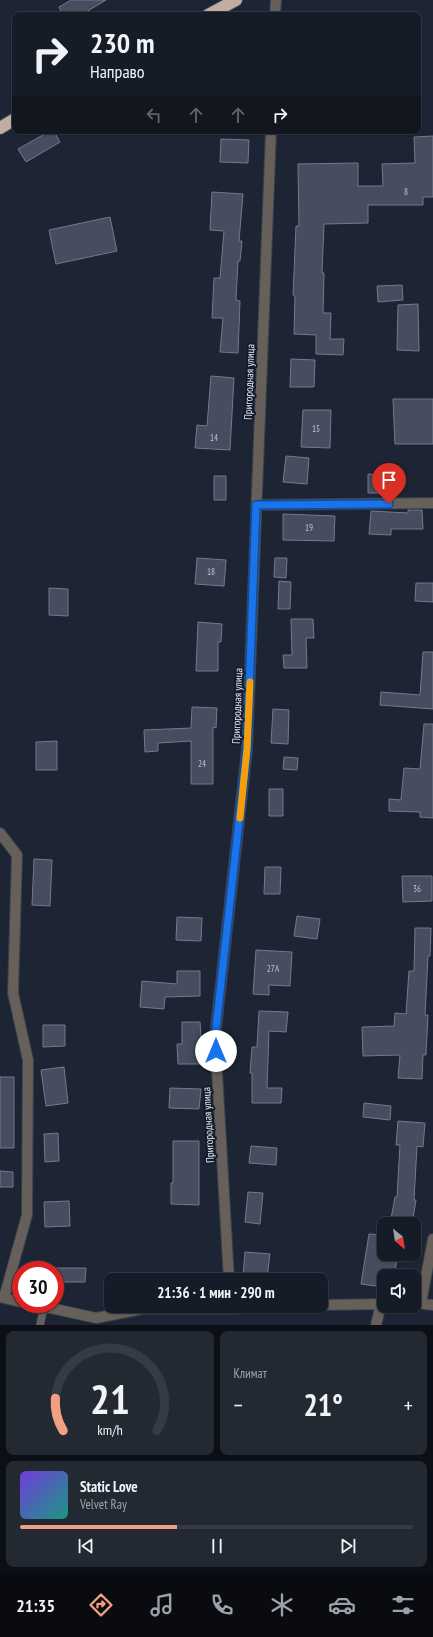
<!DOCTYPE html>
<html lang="ru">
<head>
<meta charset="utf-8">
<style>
	:root { --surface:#161c27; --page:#232933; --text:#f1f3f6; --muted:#9ea1a7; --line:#353a44; --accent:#f3a082 }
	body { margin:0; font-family:"PT Sans Narrow",sans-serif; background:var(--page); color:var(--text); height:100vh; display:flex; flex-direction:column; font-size:15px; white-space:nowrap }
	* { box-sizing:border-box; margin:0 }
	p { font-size:13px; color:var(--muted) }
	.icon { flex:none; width:22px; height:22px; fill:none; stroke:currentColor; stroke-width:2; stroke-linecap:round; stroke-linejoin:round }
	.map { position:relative; height:1325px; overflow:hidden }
	.panel { display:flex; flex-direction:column; gap:6px; padding:6px; background:#0c0f15; flex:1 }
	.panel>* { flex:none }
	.guide { position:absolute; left:12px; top:12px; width:409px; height:122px; border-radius:8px; box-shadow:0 1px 3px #0004,0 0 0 1px var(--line); background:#161c27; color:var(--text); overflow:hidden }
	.needle { width:26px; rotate:150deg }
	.tools { position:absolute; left:377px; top:1217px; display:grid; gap:8px }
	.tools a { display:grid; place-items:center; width:44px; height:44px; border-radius:8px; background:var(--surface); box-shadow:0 1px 3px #0004,0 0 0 1px var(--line); font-size:20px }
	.speed { position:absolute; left:12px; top:1261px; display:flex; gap:8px; font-size:20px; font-weight:700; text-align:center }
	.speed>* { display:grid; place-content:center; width:52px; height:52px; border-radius:50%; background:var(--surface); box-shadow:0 1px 3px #0004,0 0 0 1px var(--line); line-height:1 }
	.speed .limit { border:6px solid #d22; background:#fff; color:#111 }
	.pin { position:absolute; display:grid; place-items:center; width:34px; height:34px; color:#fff; margin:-41px -17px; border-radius:50% 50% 50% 0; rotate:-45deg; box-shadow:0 0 4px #0007 }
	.pin .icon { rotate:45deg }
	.me { position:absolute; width:44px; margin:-22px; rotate:0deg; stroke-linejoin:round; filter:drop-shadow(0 0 3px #0008) }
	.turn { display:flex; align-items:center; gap:14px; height:84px; padding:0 12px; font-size:18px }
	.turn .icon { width:52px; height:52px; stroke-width:2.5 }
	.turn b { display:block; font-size:28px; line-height:34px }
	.lanes { display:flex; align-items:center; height:38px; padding:0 12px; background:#0003; justify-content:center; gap:20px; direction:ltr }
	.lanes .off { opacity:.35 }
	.big { font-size:30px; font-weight:700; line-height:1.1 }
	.panel .tile { flex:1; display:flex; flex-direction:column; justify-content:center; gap:6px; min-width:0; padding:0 14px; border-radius:8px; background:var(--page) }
	.panel .dial { align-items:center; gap:0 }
	.dial svg { height:104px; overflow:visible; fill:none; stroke:var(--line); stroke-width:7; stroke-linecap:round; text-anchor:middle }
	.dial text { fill:var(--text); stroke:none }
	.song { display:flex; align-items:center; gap:12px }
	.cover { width:48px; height:48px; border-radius:6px; background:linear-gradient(135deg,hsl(260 70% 55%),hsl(170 70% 35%)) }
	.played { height:4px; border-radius:2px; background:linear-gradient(90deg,var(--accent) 40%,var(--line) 40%) }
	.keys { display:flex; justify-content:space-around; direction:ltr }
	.heat { display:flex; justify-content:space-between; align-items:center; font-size:22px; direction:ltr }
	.panel .tiles { flex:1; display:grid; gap:6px; grid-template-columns:1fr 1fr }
	.tile:last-child { grid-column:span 2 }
	.trip { position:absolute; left:104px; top:1273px; width:224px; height:40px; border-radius:8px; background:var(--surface); box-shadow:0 1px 3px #0004,0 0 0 1px var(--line); font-weight:700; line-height:40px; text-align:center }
	.tab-bar { display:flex; height:64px; justify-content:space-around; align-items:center; background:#090b10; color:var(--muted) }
	.tab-bar .icon { width:28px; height:28px }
	.tab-bar .on { color:var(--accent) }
	.tab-bar b { font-size:18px; color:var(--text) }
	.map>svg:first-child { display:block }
	.building { fill:#454d5f; stroke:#717b8d }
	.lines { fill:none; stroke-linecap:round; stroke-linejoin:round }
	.lane-casing { stroke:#39404f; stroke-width:9 }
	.street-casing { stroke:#39404f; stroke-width:12 }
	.highway-casing { stroke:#39404f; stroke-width:14 }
	.lane { stroke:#675f59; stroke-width:7 }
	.street { stroke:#675f59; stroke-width:10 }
	.highway { stroke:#c2aea0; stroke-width:12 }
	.route-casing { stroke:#114b97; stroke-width:10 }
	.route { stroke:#1a73e8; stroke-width:7 }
	.slow { stroke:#f59e0b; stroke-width:7 }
	.labels { text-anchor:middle; stroke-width:4; stroke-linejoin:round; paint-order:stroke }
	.number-label { font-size:9px; fill:#bcc2ce }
	.street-label { font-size:11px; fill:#e3e9f3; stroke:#141b2a }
</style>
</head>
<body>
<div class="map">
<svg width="433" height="1325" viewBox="0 0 433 1325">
	<rect width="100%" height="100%" fill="#1d2534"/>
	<path class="building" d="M71 0H106L81 15H63L59 7Z
		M50 131H54L60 142 26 162 18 149Z
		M433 136V197H423V205H368V223L324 224 322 273H324L323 313H331L330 339H344L343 355 316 354V335L294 334 295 296 293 295 294 273 296 226H299L298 164 358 163V186H383L382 164 415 163 414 137Z
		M221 139 249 140 248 163 220 162Z
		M212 192 243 194 239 241H242L240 261H238L236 300 240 301 238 353 220 352 223 318H212L214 278H220L224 231 210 230Z
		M110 217 117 251 56 264 49 230Z
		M402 285 403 300 378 302 377 286Z
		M418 304 419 351 397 350 398 305Z
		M291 359 315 360 314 387H290Z
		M211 376 234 378 230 450 195 448 197 425 207 426Z
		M393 399H433V444H395Z
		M303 410H331L330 448 301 447Z
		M286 456 309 458 307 484 283 482Z
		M368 474 381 475V493H368Z
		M214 476H226V500H214Z
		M408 510H422L423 529H391V535L369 534 371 511 408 513Z
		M283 514 335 516 334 541 283 540Z
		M197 558 226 560 224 586 195 584Z
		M275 558H287L286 578 274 577Z
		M279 581 291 582 290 609H278Z
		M416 583H433V602L415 601Z
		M49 588 68 589V616L49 615Z
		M291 619H313L314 638H306L307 668H284L283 655H292Z
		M198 622 222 624 221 642H218V671H196Z
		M423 652H433V709L380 705 381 692 420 695Z
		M192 707 217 708 216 728 213 727V784H191V741L158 743V751L145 752 144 730 191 728Z
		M273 709 289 710 288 744 271 743Z
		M424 724H433V818L420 817V812L389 811V799L401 800 404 768 420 769Z
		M57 741V770H36V742Z
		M284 757 298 758 297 770 283 769Z
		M269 789H283V816H269Z
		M34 859 52 860 50 906 32 905Z
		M265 867H281L280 894H264Z
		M402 876H432V901L403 902Z
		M297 916 320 919 317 939 294 936Z
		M177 917 202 918 201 941 176 940Z
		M415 928H431L430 956H428L425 1015H428L426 1055H423L422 1079 398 1078 400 1055 363 1056 362 1027 394 1026 395 1013 406 1014 409 971H414Z
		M256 950 292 952 290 986 269 985V995L253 994Z
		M177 971H200V996L165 997 164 1009 140 1007 142 981 177 984Z
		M259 1011 288 1012 286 1032 269 1031 267 1088H282L281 1103H252V1073H250L252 1047H257Z
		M182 1022H200L203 1064H178L177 1044H182Z
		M43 1025H65V1046L43 1047Z
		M64 1067 68 1103 46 1106 41 1070Z
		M0 1077H14V1148H0Z
		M170 1088 201 1089 199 1109 169 1108Z
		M364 1103 391 1106 390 1120 363 1117Z
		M398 1121 425 1123 423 1147 417 1146 414 1200H416L412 1224H390L395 1197H397L400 1145H396Z
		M58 1133 59 1161 45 1162 44 1134Z
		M173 1141H199V1205L171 1204V1183H173Z
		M251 1146 277 1148 276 1165 249 1163Z
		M0 1171 13 1172V1187H0Z
		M248 1192 263 1193 260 1224 245 1222Z
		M69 1201 70 1226 45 1227 44 1202Z
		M369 1234 384 1235V1254H398L394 1276H384V1287L361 1284Z
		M245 1252 270 1254 267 1278 243 1276Z
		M55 1268H86L85 1282H55Z"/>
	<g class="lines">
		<defs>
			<path id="lane" d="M40 1325 44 1307"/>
			<path id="street" d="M275 15 276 0
				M256 505 433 503
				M0 833 17 855 13 993 28 1060 27 1215 4 1298
				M229 1280 215 1037 247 749 271 131
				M0 1297 21 1302
				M415 1303 433 1305
				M421 1303 433 1239
				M32 1304 96 1318 142 1309H231L267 1306
				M321 1305 384 1304
				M376 1325 381 1304"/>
			<path id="highway" d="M208 15 236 0
				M0 128 15 119"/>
		</defs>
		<use href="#lane" class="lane-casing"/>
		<use href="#street" class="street-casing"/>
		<use href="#highway" class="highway-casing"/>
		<use href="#lane" class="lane"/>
		<use href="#street" class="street"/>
		<use href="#highway" class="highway"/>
	</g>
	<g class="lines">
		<defs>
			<path id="route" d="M216 1051 215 1037 247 749 256 505 389 504"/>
		</defs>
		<use href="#route" class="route-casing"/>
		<use href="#route" class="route"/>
		<path class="slow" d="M240 818 247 749 250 682"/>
	</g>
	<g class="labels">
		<g class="number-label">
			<text x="406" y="195">8</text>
			<text x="316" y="432">15</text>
			<text x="214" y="441">14</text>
			<text x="309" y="531">19</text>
			<text x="211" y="575">18</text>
			<text x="202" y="767">24</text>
			<text x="417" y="892">36</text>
			<text x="273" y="972">27А</text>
		</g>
		<g class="street-label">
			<text transform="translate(249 382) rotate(-88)" y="4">Пригородная улица</text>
			<text transform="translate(237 706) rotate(-88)" y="4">Пригородная улица</text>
			<text transform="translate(208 1125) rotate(-93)" y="4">Пригородная улица</text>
		</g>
	</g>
</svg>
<div class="tools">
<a><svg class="needle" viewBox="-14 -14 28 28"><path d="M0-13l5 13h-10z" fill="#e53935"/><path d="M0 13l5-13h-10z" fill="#9ea1a7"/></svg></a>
<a><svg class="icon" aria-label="sound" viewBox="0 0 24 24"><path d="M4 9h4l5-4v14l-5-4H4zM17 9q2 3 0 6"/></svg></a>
</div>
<div class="speed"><div class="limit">30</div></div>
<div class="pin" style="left:389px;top:504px;background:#d93025"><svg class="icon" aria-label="arrive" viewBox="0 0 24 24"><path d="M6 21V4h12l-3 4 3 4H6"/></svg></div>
<svg class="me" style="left:216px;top:1051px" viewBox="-20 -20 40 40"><circle r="19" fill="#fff"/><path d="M0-13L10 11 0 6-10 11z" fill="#1a73e8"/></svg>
<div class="trip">21:36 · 1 мин · 290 m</div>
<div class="guide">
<div class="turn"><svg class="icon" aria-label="right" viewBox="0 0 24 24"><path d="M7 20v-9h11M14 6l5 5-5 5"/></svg><div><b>230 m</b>Направо</div></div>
<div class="lanes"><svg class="icon off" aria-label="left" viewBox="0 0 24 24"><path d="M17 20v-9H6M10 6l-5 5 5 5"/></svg><svg class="icon off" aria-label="ahead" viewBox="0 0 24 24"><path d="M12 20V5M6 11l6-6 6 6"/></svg><svg class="icon off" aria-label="ahead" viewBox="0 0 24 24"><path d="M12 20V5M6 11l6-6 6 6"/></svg><svg class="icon" aria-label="right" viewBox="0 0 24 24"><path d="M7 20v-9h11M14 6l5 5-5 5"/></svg></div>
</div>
</div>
<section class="panel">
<div class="tiles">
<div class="tile dial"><svg viewBox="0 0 100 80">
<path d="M14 69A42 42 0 1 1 86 69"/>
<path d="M14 69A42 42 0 0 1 8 44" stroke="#f3a082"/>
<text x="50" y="56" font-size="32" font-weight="700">21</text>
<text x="50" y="72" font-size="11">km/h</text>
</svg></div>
<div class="tile"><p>Климат</p>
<div class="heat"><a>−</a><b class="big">21°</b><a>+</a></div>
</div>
<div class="tile">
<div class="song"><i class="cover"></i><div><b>Static Love</b><p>Velvet Ray</p></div></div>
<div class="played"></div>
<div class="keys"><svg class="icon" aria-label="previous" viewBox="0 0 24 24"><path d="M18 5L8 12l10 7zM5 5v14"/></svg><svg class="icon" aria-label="pause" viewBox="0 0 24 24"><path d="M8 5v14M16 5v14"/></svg><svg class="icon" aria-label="next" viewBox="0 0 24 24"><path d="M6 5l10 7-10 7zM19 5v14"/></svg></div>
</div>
</div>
</section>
<nav class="tab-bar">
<b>21:35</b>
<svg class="icon on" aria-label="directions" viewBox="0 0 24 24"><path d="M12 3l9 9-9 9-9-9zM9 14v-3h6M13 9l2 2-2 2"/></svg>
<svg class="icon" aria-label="music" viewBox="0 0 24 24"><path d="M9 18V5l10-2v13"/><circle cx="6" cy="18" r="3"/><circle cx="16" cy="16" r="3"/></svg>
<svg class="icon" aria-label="phone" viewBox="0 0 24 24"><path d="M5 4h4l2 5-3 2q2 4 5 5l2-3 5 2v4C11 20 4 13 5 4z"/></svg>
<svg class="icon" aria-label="climate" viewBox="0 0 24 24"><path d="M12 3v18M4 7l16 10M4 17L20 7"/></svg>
<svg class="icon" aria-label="car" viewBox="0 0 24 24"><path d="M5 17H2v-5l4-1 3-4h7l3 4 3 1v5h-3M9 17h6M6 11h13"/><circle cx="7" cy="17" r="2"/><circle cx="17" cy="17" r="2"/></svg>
<svg class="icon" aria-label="filters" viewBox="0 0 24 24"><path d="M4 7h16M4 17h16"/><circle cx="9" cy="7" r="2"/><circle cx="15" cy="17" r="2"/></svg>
</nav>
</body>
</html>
